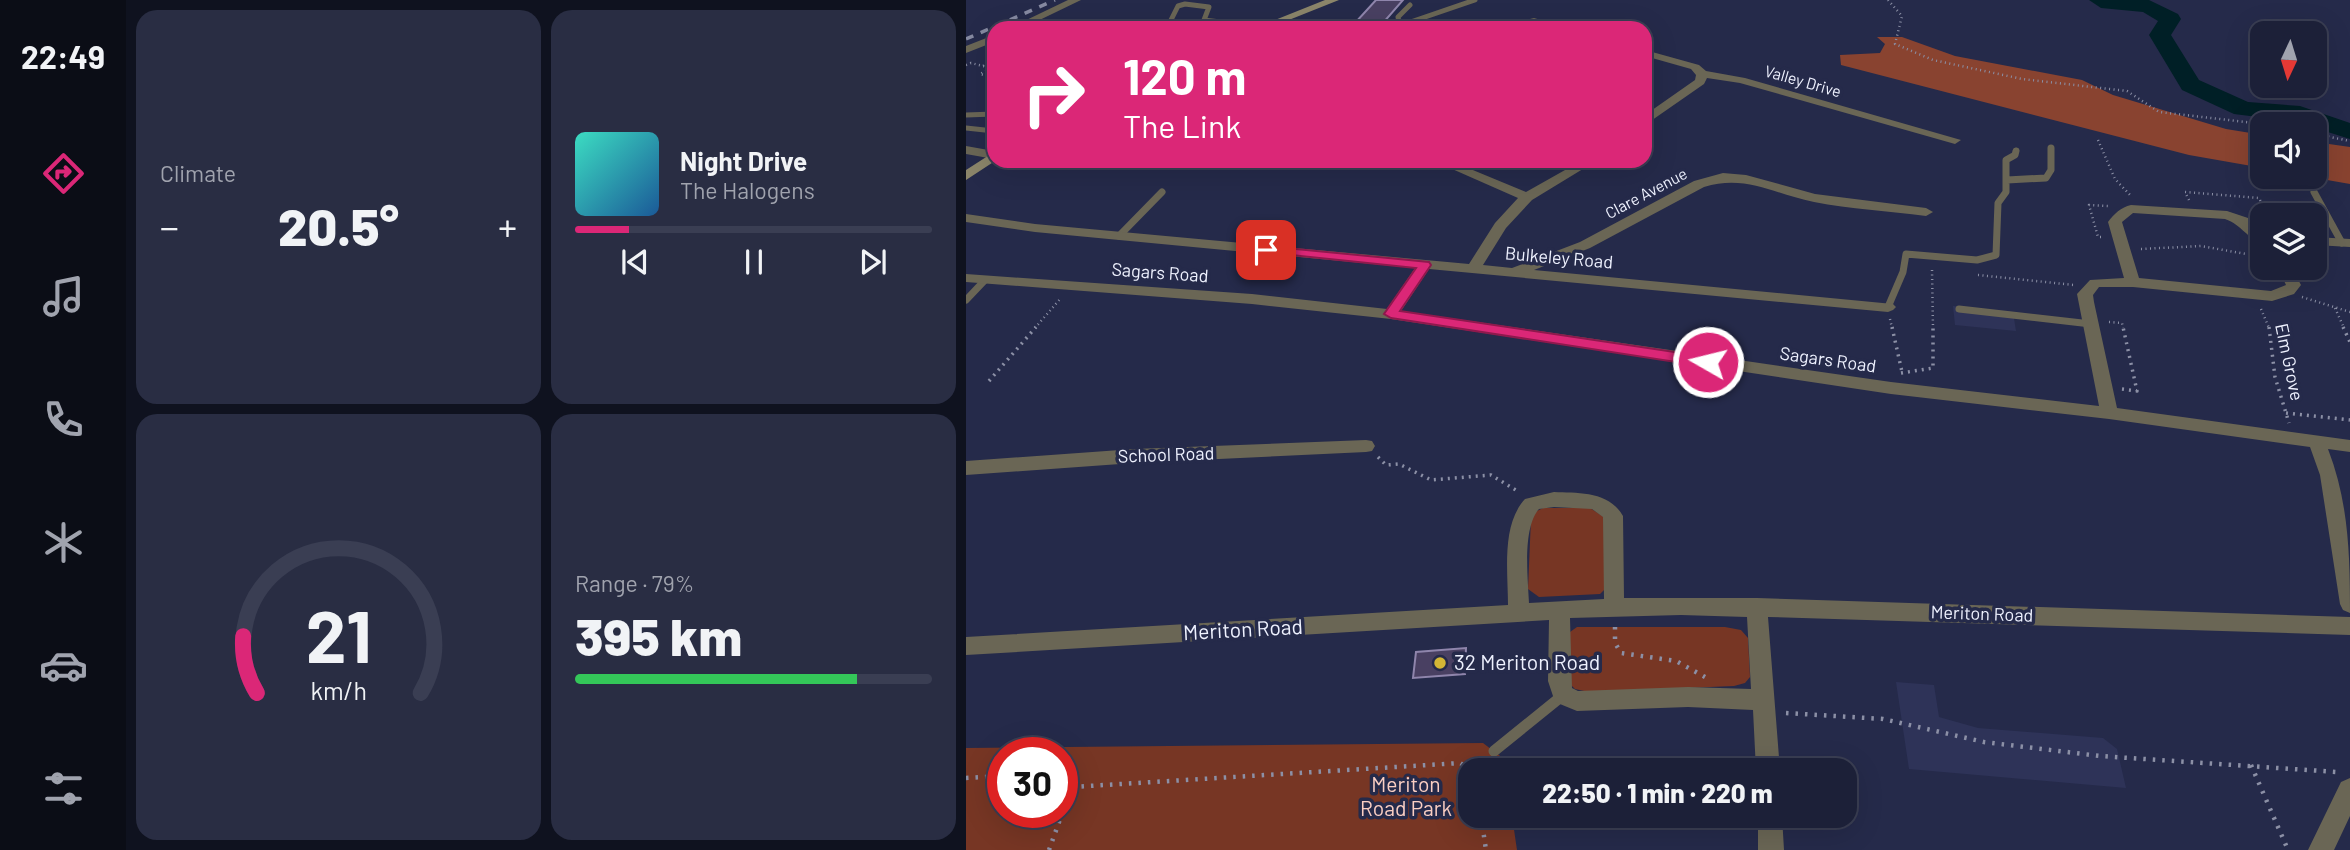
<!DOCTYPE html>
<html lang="en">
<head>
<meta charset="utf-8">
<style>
	:root { --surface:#1c2038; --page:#292d43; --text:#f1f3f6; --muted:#a0a3ae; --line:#3a3e53; --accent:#db2777 }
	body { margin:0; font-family:Barlow,sans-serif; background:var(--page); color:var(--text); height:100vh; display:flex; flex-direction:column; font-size:26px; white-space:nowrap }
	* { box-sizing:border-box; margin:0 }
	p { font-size:23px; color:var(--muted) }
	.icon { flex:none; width:38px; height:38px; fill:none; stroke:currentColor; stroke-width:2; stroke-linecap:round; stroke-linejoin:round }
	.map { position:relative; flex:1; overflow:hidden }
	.panel { display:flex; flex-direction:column; gap:10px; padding:10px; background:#0f121f; width:840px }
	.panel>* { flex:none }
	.guide { position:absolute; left:21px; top:21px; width:665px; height:147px; border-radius:21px; box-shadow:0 7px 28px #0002,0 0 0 2px var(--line); background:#db2777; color:#fff; overflow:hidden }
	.needle { width:46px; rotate:184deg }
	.tools { position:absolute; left:1284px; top:21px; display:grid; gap:14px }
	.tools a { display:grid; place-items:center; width:77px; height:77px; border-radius:14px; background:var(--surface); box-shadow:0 7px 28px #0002,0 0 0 2px var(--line); font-size:35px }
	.speed { position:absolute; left:21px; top:737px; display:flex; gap:14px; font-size:35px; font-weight:700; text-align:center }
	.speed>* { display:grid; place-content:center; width:91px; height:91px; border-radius:50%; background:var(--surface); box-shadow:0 7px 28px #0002,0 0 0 2px var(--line); line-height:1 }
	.speed .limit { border:10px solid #d22; background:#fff; color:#111 }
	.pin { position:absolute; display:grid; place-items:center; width:60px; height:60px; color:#fff; margin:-30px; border-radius:14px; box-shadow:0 4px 10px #0006 }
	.me { position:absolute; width:77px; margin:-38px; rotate:278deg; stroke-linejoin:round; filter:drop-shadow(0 0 5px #0008) }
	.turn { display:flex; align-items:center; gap:24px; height:147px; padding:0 21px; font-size:32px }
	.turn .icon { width:91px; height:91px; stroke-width:2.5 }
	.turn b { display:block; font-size:49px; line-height:60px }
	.big { font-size:52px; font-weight:800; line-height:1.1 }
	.panel .widget { flex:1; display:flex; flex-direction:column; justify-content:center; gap:10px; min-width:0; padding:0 24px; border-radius:21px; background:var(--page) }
	.panel .dial { align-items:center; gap:0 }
	.dial svg { height:182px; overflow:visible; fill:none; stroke:var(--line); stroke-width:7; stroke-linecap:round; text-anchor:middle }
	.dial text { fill:var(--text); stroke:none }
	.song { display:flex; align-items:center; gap:21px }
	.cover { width:84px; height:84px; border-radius:10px; background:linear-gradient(135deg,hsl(170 70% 55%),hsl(210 70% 35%)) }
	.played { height:7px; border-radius:4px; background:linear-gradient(90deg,var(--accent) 15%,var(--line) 15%) }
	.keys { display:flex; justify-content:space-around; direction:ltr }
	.heat { display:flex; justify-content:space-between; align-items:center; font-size:38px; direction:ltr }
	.charge { height:10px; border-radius:5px; background:linear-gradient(90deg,#34c759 79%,var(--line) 0) }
	.panel .tiles { flex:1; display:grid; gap:10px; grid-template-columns:repeat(2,1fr) }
	.trip { position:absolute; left:492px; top:758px; width:399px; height:70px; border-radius:21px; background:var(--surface); box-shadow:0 7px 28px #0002,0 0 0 2px var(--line); font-weight:800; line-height:70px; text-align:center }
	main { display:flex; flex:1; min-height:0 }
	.menu { display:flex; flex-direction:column; width:126px; justify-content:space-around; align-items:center; background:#0b0d16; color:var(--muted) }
	.menu .icon { width:49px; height:49px }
	.menu .active { color:var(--accent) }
	.menu b { font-size:32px; color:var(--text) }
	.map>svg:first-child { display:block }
	.built { fill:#2e3358 }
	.green { fill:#773624; fill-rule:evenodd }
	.forest { fill:#894330 }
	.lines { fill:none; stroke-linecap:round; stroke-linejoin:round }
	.river { fill:#001f26; fill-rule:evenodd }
	.building { fill:#494062; stroke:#8f85ac; stroke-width:2 }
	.path-far2 { stroke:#8c90a6; stroke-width:2.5; stroke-dasharray:1 3.5; stroke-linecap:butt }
	.path-far1 { stroke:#8c90a6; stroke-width:3.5; stroke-dasharray:2 5; stroke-linecap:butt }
	.path { stroke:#8c90a6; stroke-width:4.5; stroke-dasharray:2.5 7; stroke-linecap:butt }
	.lane-far2 { stroke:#6a6655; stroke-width:5 }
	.lane-far1 { stroke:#6a6655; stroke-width:7 }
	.lane { stroke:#6a6655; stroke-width:11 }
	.street { fill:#6a6655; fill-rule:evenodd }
	.secondary { fill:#8b856a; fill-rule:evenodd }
	.rail { stroke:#868aa1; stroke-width:3.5; stroke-dasharray:8 8; stroke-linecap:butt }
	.route { fill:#db2777; stroke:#8e194d; stroke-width:2 }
	.poi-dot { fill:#d3b635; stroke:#252a4a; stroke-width:2.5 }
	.labels { text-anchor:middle; stroke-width:7; stroke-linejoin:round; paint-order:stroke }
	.far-street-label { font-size:16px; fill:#eef1fe; stroke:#252a4a }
	.street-label { font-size:18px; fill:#eef1fe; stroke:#252a4a }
	.near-street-label { font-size:21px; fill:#eef1fe; stroke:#252a4a }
	.near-poi-label { font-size:21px; fill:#eef1fe; stroke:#252a4a; text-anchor:start }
	.near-park-label { font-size:21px; fill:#fbcfc3; stroke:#252a4a }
</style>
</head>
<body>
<main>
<nav class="menu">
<b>22:49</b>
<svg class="icon active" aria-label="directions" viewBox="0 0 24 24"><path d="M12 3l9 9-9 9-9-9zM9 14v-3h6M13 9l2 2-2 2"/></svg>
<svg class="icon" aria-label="music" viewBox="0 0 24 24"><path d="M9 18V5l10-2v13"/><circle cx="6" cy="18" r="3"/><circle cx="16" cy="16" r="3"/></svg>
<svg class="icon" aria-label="phone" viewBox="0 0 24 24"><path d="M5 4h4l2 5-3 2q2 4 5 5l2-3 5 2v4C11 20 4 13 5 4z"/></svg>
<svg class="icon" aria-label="climate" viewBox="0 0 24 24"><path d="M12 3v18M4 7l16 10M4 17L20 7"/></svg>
<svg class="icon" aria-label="car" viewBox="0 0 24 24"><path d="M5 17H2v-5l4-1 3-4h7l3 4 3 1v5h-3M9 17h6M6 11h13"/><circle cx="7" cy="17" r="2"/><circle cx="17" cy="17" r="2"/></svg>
<svg class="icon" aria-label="filters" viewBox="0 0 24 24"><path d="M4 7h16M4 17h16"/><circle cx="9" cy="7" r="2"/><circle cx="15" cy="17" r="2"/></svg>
</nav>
<section class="panel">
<div class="tiles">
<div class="widget"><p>Climate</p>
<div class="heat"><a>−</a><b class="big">20.5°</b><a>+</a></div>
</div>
<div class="widget">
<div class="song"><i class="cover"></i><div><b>Night Drive</b><p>The Halogens</p></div></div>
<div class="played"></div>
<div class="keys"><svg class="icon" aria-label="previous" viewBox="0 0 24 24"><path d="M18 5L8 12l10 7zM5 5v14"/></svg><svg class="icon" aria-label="pause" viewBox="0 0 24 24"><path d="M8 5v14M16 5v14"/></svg><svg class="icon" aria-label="next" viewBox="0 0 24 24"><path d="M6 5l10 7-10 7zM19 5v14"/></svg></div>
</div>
<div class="widget dial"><svg viewBox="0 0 100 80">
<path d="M14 69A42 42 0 1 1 86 69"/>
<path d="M14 69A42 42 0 0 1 8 44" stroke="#db2777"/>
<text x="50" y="56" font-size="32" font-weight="700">21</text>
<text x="50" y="72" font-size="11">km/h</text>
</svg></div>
<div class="widget"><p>Range · 79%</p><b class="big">395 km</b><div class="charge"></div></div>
</div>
</section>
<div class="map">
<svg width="1384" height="850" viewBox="0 0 1384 850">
	<rect width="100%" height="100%" fill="#252a4a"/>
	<path class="built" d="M987 306 1047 312 1050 331 989 325Z
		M930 682 968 685 973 717 1012 728 1137 738 1151 749 1160 788 943 769Z"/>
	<path class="green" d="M577 508H624L638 517 639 589 634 594 573 597 562 589 565 518 569 512Z
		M611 627H759L775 630 782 638 784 677 779 683 768 686 623 692 609 689 602 682 604 632Z
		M517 743 538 759 539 770H504V816H546L551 850H0V748ZM37 752H96V812H37Z"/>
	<path class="forest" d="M911 37H936L989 56 1116 80 1147 95 1260 129 1297 135V168L1223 155 875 65 874 55 914 53 919 44Z
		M1349 142 1384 147V184L1344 177H1349Z"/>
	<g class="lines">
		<path class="river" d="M1123 0H1183L1212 14 1215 19 1205 35 1233 80 1282 102 1334 106 1384 123V139L1349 128V124L1268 114 1216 90 1183 35 1192 21 1177 12 1135 8Z"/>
	</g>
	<path class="building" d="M410 0H437L417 23H389Z
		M500 648 499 674 447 678 450 652Z"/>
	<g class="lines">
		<path class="path-far2" d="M922 0 936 16 929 44 967 60 1056 79 1161 91 1193 112 1297 124
			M0 65 5 63 25 68 14 74 28 78
			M17 66 28 61
			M1349 134 1384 141
			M1132 140 1149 179 1166 197
			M1223 200 1219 192 1293 198 1301 215
			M1135 237H1132L1123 205 1142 206
			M1175 249 1235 246 1297 257
			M966 270 967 328
			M1012 275 1108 285
			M1336 297 1384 312
			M1369 308 1378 328
			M1295 309 1303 328
			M924 319 926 328
			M1143 322 1156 323 1157 328
			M69 328 95 298"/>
		<path class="path-far1" d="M926 327 936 372
			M1303 327 1309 377 1323 423
			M1377 327 1384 342
			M935 373 967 368V327
			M23 381 70 327
			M1156 389 1171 391 1157 327
			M1320 413 1384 420
			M412 457 420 465 433 464 465 480 525 475 553 492"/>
		<path class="path" d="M649 627V643L655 653 710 661 739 677
			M820 713 917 719 1018 742 1134 756 1371 772
			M1285 765 1322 850
			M0 778 37 776
			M106 787 494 763 506 770
			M515 816 520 850
			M83 850 111 772 96 773"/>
		<path class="lane-far2" d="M438 25 433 22 432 17 444 5
			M201 28 212 6 219 4 243 7 238 20 295 27
			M427 28 509 0
			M0 115 28 114
			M0 128 28 131"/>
		<path class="lane-far1" d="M1041 180 1080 178 1085 170V148
			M1348 192 1376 243
			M153 236 196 192
			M0 300 19 280
			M922 307 937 272 940 254 1011 260 1030 255 1032 203 1040 192V160L1049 155 1050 151
			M993 309 1125 324"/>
		<path class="lane" d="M528 751 596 696"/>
		<path class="street" d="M102 0H115L57 28H44Z
			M568 18 595 26 596 28H580L564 23V19Z
			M28 35V42L0 53V46Z
			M679 50 733 65 740 71 779 78 995 140 989 144 774 83 741 78 738 84 679 125V115L729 80 730 75 725 69 679 56Z
			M0 146 28 151V159L0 154Z
			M468 161H485L560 192 615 161H630L566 200 540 228 517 265 546 268 614 242 728 181 757 173 780 175 849 194 960 208 967 212 960 216C923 211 884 209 848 202 807 194 780 174 738 187L624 248 568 270 927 304 930 307 927 310 922 312 463 269 435 311 925 382 1133 406 1111 294 1124 280 1158 278 1142 222C1148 214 1155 207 1165 205L1261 211 1282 218 1297 233V245C1282 239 1276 225 1259 219L1167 213 1156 222 1173 278 1305 291 1320 285 1312 268H1326L1335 285 1328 294 1306 301 1167 287H1133L1127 295 1128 302 1151 408 1384 440V452L1362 449C1383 503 1384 557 1384 613L1377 610 1374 604 1354 475 1344 447 1143 419 925 394 425 319 286 304 0 282V274L286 294 421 309 449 268 69 232 0 222V214L69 224 503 264 529 223 552 198Z
			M1349 237 1384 239V247L1349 245Z
			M400 440 406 441 409 446 406 451 400 452 168 463 0 475V461L168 449Z
			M588 492C612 493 643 491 657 516L658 598H791L1384 617V635L802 617 814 770H790L787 710 722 707 611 711 589 702 582 681 583 620 0 655V637L542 605C542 572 535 525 559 499ZM588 507 626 509 637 517 638 599 563 603C562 579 556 528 573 509ZM715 615 781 617 785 689 722 687 612 691 606 688 604 618Z
			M1384 778V816L1368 850H1342L1375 782Z
			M792 816H816L818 850H792Z"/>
		<path class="secondary" d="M359 0H373L303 28H289Z
			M28 152 29 161 0 180V170Z"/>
		<path class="rail" d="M0 39 89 0"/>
	</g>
	<path class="route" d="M300 246 463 262 465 265 434 311 742 357 749 362 742 367 425 318 418 314 450 268 296 252V247Z"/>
	<circle class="poi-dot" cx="474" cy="663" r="7"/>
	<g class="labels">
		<g class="far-street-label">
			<text transform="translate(837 81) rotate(16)" y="6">Valley Drive</text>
			<text transform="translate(680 193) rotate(-28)" y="6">Clare Avenue</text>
		</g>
		<g class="street-label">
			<text transform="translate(593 258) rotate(5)" y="6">Bulkeley Road</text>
			<text transform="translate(194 273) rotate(4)" y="6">Sagars Road</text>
			<text transform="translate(862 360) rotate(8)" y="6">Sagars Road</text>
			<text transform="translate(1323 362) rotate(78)" y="6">Elm Grove</text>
			<text transform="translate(200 455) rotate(-2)" y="6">School Road</text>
			<text transform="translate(1016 614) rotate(2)" y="6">Meriton Road</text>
		</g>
		<g class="near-street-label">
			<text transform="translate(277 630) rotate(-3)" y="7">Meriton Road</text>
		</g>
		<g class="near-poi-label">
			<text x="488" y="670">32 Meriton Road</text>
		</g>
		<g class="near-park-label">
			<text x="440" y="792">Meriton<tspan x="440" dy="24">Road Park</tspan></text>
		</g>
	</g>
</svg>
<div class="tools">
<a><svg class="needle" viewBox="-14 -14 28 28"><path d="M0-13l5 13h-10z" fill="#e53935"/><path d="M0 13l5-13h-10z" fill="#a0a3ae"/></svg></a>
<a><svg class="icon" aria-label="sound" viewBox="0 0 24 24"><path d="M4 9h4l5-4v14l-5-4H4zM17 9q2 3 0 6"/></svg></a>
<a><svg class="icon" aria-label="layers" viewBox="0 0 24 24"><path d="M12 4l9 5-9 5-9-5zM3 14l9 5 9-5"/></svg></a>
</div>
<div class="speed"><div class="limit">30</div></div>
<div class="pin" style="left:300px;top:250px;background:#d93025"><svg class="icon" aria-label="arrive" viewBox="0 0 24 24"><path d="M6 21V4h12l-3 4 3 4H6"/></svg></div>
<svg class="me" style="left:742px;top:362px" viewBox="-20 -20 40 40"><circle r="17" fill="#db2777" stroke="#fff" stroke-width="3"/><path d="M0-11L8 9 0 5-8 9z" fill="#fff"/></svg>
<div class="trip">22:50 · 1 min · 220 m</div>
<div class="guide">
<div class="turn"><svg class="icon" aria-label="right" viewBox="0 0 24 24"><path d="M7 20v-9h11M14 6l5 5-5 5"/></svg><div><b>120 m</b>The Link</div></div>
</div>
</div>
</main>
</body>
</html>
